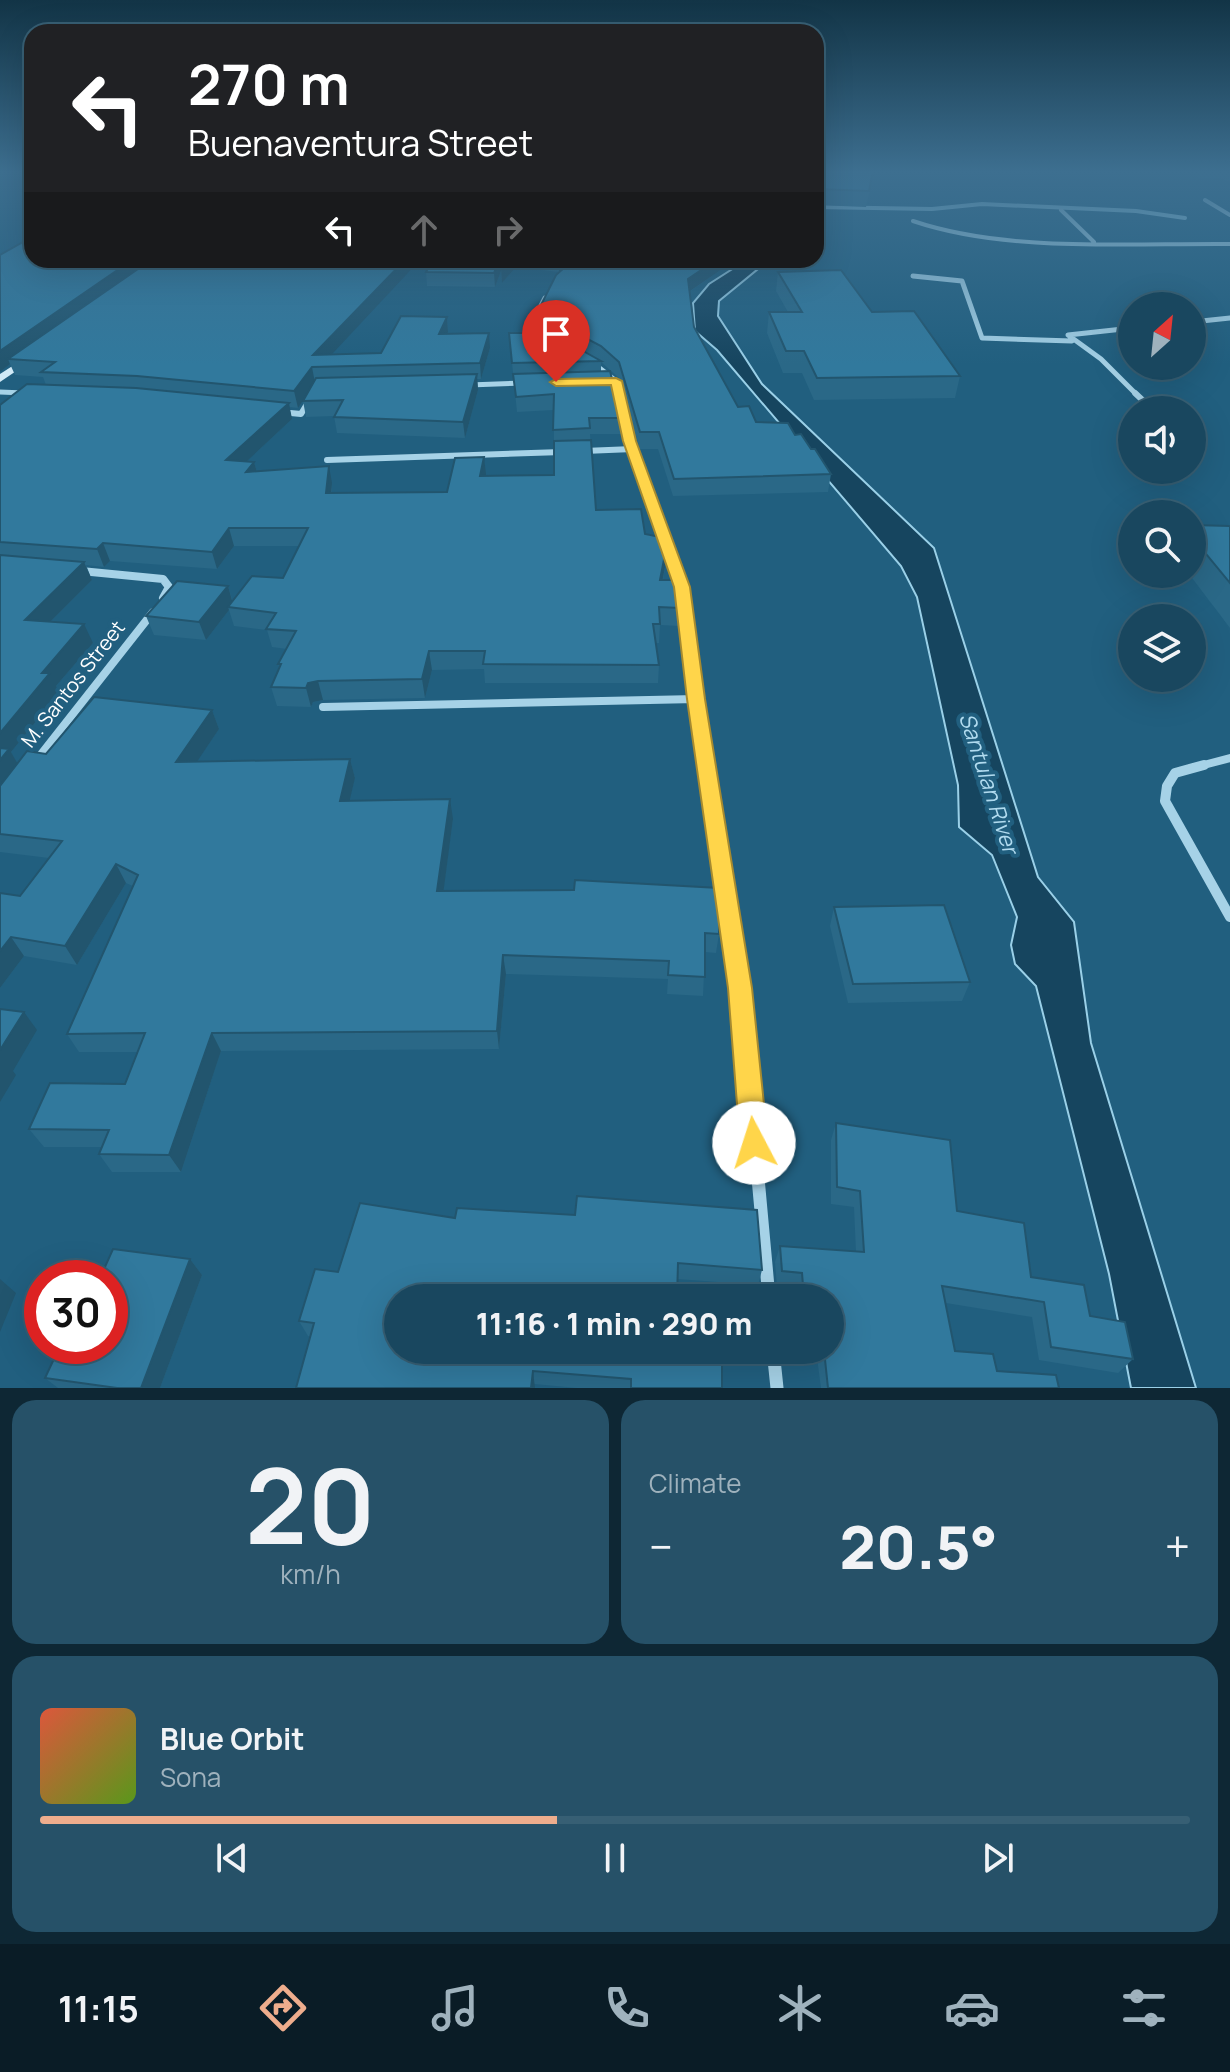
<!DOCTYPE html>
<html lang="en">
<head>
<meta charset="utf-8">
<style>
	:root { --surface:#19475f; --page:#265168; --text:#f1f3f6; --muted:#9fb2bd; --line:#375f74; --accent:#eead8d }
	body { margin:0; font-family:Manrope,sans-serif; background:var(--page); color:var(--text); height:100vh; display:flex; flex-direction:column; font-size:30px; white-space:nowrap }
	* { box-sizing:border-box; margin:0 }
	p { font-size:26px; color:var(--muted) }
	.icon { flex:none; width:44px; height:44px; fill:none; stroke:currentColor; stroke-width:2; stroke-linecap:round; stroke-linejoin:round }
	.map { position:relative; height:1388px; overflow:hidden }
	.details { display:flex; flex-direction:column; gap:12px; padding:12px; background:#0e2734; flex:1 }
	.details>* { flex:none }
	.banner { position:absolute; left:24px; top:24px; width:800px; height:244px; border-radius:24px; box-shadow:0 8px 32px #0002,0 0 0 2px var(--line); background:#202124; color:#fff; overflow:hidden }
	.needle { width:52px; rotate:27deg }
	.fabs { position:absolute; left:1118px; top:292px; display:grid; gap:16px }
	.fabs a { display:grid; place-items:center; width:88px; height:88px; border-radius:50%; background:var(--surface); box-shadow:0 8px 32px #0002,0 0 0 2px var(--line); font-size:40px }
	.speed { position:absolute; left:24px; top:1260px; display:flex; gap:16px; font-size:40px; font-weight:700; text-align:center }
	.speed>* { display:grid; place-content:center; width:104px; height:104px; border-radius:50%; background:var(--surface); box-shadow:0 8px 32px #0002,0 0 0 2px var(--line); line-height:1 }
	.speed .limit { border:12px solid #d22; background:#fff; color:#111 }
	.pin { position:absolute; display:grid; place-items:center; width:68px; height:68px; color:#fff; margin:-82px -34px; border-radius:50% 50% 50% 0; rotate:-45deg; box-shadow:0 0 8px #0007 }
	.pin .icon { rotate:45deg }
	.me { position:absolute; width:88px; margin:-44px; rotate:355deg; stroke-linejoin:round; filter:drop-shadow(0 0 6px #0008) }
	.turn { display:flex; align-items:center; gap:28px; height:168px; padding:0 32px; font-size:36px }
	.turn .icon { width:104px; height:104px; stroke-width:2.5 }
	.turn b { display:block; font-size:56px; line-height:68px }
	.lanes { display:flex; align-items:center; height:76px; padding:0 32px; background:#0003; justify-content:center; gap:40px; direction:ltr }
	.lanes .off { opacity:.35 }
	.big { font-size:60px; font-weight:800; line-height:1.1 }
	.details .widget { flex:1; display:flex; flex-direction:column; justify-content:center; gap:12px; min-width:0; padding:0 28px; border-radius:24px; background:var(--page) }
	.details .dial { align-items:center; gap:0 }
	.dial b { font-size:104px; line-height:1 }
	.song { display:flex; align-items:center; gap:24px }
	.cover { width:96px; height:96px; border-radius:12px; background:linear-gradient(135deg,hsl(10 70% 55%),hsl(90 70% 35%)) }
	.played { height:8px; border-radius:4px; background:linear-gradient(90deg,var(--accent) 45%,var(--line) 45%) }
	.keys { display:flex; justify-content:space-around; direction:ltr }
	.heat { display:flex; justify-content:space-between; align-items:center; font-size:44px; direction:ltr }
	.details .tiles { flex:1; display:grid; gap:12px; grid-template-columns:1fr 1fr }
	.widget:last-child { grid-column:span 2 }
	.trip { position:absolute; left:384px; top:1284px; width:460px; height:80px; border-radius:40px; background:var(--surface); box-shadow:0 8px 32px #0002,0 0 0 2px var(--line); font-weight:800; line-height:80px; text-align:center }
	.menu { display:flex; height:128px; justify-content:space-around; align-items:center; background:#0a1c26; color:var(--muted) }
	.menu .icon { width:56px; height:56px }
	.menu .active { color:var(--accent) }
	.menu b { font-size:36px; color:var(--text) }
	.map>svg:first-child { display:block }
	.water { fill:#16455f; stroke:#9ad0e8; stroke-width:2 }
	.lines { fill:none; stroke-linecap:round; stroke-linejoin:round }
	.stream { stroke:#9ad0e8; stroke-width:4 }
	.minor-far5 { stroke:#a6d2e7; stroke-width:4 }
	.minor-far4 { stroke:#a6d2e7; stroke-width:5 }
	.minor-far3 { stroke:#a6d2e7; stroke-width:6 }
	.minor-far2 { stroke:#a6d2e7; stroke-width:8 }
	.minor-far1 { stroke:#a6d2e7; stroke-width:10 }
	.minor { stroke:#a6d2e7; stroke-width:13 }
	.secondary { fill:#d0e9f6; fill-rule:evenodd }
	.wall { fill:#2a6887 }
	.shaded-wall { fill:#22556e }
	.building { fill:#31799d; stroke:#22556e; stroke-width:2 }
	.route { fill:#ffd54a; stroke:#a68a30; stroke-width:2 }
	.labels { text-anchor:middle; stroke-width:8; stroke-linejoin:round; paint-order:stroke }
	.street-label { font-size:20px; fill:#fff; stroke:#215f7f }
	.water-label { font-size:22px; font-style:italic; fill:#b1dbef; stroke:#215f7f }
</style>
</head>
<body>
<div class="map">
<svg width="1230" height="1388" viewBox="0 0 1230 1388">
	<rect width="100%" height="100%" fill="#215f7f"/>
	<path class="water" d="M736 260H769L719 301 718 316 762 384 934 548 1038 877 1074 922 1091 1043 1196 1388H1131L1109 1274 1036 986 1015 964 1011 945 1017 917 992 855 959 827 958 785 917 597 901 566 717 350 695 331 693 303 709 284 737 266Z"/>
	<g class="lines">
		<path class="stream" d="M816 207 932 209 982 204 1136 211 1185 218"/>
		<path class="minor-far5" d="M1205 200 1230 215
			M1061 210 1094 242
			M913 221C1008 253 1129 243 1230 244"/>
		<path class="minor-far4" d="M913 276 962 281 982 338 1072 341
			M1192 322 1230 318
			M539 327 534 319 545 298
			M1132 328 1068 335 1101 359 1137 395
			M593 363 616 381 619 395
			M469 385 524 383
			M0 392 24 393"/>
		<path class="minor-far3" d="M19 393H24
			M619 393 630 441 671 557
			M1135 393 1153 410
			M280 412 301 414 310 399
			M584 451 633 449
			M327 460 562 452"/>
		<path class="minor-far2" d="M671 555 682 587 706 767
			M81 571 163 579 169 587 163 598
			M323 707 696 699
			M35 762 153 612
			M1196 767 1230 758"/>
		<path class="minor-far1" d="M706 765 745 1038
			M1204 765 1175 773 1167 786 1165 801 1230 917"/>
		<path class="minor" d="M745 1036 769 1298
			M773 1350 777 1388"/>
		<path class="secondary" d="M28 356 33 359 31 361 0 382V374Z"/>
	</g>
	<path class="wall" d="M816 171H874L866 207 816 205Z
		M1193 171H1230V182L1220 178H1199Z
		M0 255 331 355 381 353 447 317 448 334 490 348 481 379H477L478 390 465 438 337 433 334 416 306 417 303 401 306 396 298 408 289 407 292 419 247 461 254 462 257 472 332 483V493L447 492 486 474 485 476 554 475V410L517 412 509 333H551L555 335 541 320V305L559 272 516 267 502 283 501 271 495 287 427 286 426 272 432 260H729L728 265 689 292 694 327 738 407 756 422 795 435 811 449 831 474 828 492 673 496 658 449H640L619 378 601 362V372L622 418V434H590L596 510 667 544 666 562 663 580 680 608 679 626 660 625 659 643H656L659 665 658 683H485L484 669 432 670 425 698 323 700 313 702 311 707 277 706 271 687 280 668 278 664 287 649 272 647 267 630 234 626 229 610 206 640 154 635 146 616 228 586 233 602 283 578 299 546H234L217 569 110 561 104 567 86 565 92 580 50 622 93 643 56 686 60 692 11 752 17 764 46 754 212 710 219 729 197 761 350 759 355 778 349 801 453 819 443 891 719 934 716 953 705 952 703 996 667 994 668 979 506 974 499 1049 221 1051 181 1172H112L99 1154 102 1147H44L29 1129 125 1084 137 1052H79L67 1034 133 886 126 883 77 965 24 956 0 988V893L20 896 49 858 0 852V405L46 385 43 377 15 375 10 364 0 372Z
		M778 272 872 312 960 376 955 398 814 400 802 373H783L767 333 769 312H788L776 291Z
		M1192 525 1230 526V628L1189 574H1192Z
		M834 907 970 982 962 1001 848 1003 830 926Z
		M836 1123 957 1211 1031 1277 1090 1316 1133 1359 1118 1373 1039 1360 1032 1317 946 1303 955 1351 997 1371 1059 1388H821L816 1350H830V1298H798L797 1288 777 1287 775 1262 780 1246 856 1252 854 1207 831 1204V1140Z
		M360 1203 762 1270 758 1285 677 1279 398 1298 722 1388H577L535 1384 308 1336 299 1321 338 1272Z
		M190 1259 202 1275 160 1388H58L45 1378Z"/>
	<path class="shaded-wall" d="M132 260H155L8 359 10 364 0 372V351Z
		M405 260H420L320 367 313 355Z
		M499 260H500L501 271 495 287 494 273Z
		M509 260H516V267L502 283 501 269Z
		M559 260H573L559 272Z
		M716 260H729L728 265 687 293 688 279Z
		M447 317 448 332 441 349 439 334Z
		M489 333 490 348 481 379 480 363Z
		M312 367 315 383 298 408 294 391Z
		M477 374 478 390 465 438 463 422Z
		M289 403 292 419 230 477 226 460Z
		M484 457 486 474 482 493 480 476Z
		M254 462 259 479 246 472Z
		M329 466 332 483 330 510 326 493Z
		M229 528 234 546 217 569 212 552Z
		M103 543 110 561 104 567 97 549Z
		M667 544 666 562 659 598 660 580Z
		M84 562 92 580 34 638 25 620Z
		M228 586 233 604 228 607 229 610 206 640 199 622Z
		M84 624 93 643 56 686 60 692 11 752 20 768 0 794V733L42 673Z
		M429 651 432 670 425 698 422 679Z
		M318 681 323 700 313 702 311 707 306 688 308 683Z
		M212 710 219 729 184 781 176 762Z
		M350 759 355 778 345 820 340 801Z
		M450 799 453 819 441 910 437 891Z
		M116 864 126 883 77 965 65 946Z
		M11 937 24 956 0 988V951Z
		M503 955 506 974 499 1049 497 1031Z
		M24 1012 37 1030 13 1071 16 1075 0 1102V1050Z
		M212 1033 221 1051 181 1172 169 1155Z
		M190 1259 202 1275 160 1388H141Z
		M0 1279 16 1293 0 1332Z
		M533 1371 535 1388H531Z"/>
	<path class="building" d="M816 171H873L869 191 816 189Z
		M32 237V260H132L0 351V255Z
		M151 260H405L313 355 381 353 401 316 447 317 439 334 489 333 480 363 312 367 294 391 137 376 41 372 55 362 8 359Z
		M432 260H499L494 273 426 272Z
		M500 260H509L501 269Z
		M573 260H716L688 279 694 327 738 407 749 406 756 422 788 423 795 435 801 434 811 449H815L831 474 674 479 659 432H640L619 362 601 346 557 323 541 305 556 275Z
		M841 270 872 312 914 311 960 376 817 378 804 351H786L769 312H802L778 272Z
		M536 319 551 333 601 361 512 363 509 333H530Z
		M610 371 622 418H589L590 428 553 430 554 394 516 397 513 374Z
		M477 374 463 422 334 417 343 400 303 401 316 378Z
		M27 384 136 388 289 403 226 460 254 462 246 472 329 466 326 493 447 492 455 458 484 457 480 476 554 475V441L591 440 596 510 641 509 645 534 665 538 667 544 660 580H677L680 608 659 607 660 624H653L659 665 483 664 485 651H429L422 679 318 681 308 683 306 688 271 687 281 664H278L296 631 266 629 276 613 228 607 252 576 283 578 308 528H229L212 552 103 543 97 549 0 542V405Z
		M1192 525 1230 526V583L1192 537Z
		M0 555 84 562 25 620 84 624 42 673H50L0 733Z
		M177 581 228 586 199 622 146 616Z
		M94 697 212 710 176 762 350 759 340 801 450 799 437 891 574 890 575 880 719 888V934L705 933V977L668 975 669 961 503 955 497 1031 212 1033 169 1155 99 1154 109 1130 29 1129 50 1083 125 1084 145 1033 67 1034 138 875 116 864 65 946 11 937 0 951V893L20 896 62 841 0 834V786L27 751 46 754Z
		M0 748 9 749 0 760Z
		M944 905 970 982 853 984 834 907Z
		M0 1009 24 1012 0 1050Z
		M836 1123 950 1140 957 1211 1024 1223 1031 1277 1084 1285 1090 1316 1125 1322 1133 1359 1051 1347 1044 1302 942 1286 955 1351 993 1354 997 1371 1056 1375 1059 1388H828L824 1350H830V1298H804L802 1273 782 1271 780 1246 864 1252 860 1191 837 1187Z
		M577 1196 757 1210 762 1270 678 1263 677 1298H398V1350H722V1388H631V1379L533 1371 531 1388H296L314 1323 299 1321 315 1269 338 1272 360 1203 455 1218 457 1208 575 1215Z
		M113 1249 190 1259 141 1388H117L45 1378 60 1346H110V1278H100Z"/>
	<linearGradient id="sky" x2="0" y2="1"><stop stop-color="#123446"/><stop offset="0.47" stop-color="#3d6f90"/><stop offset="1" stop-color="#3d6f90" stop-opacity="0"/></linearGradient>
	<rect width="1230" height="365" fill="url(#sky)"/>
	<path class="route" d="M616 378 622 381 636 441 690 587 705 699 752 988 768 1143 764 1153 754 1157 744 1153 740 1143 728 988 687 699 674 587 623 441 611 385 556 386 550 382 556 379Z"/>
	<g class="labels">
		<g class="street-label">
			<text transform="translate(73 684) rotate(-52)" y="7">M. Santos Street</text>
		</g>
		<g class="water-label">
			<text transform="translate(989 783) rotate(72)" y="8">Santulan River</text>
		</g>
	</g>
</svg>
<div class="fabs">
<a><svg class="needle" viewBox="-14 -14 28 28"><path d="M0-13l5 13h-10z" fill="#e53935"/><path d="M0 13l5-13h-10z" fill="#9fb2bd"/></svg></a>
<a><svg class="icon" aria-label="sound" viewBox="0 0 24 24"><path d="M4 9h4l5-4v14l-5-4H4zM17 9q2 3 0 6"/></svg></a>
<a><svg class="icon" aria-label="search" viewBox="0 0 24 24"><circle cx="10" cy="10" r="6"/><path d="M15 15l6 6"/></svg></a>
<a><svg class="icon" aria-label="layers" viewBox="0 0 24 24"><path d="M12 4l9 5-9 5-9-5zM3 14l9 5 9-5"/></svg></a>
</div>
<div class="speed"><div class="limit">30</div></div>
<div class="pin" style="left:556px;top:382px;background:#d93025"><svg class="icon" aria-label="arrive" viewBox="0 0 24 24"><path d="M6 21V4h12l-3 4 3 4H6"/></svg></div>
<svg class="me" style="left:754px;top:1143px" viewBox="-20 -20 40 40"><circle r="19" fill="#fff"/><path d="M0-13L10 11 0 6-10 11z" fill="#ffd54a"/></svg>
<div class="trip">11:16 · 1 min · 290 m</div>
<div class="banner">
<div class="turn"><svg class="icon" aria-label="left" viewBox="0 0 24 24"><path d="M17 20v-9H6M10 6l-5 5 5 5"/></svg><div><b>270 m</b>Buenaventura Street</div></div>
<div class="lanes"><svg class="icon" aria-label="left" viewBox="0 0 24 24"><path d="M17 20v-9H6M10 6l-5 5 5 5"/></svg><svg class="icon off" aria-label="ahead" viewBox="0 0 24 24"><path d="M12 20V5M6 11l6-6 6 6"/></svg><svg class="icon off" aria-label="right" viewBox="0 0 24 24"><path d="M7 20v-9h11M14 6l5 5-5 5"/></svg></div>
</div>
</div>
<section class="details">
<div class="tiles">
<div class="widget dial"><b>20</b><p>km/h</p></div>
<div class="widget"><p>Climate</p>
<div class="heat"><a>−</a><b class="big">20.5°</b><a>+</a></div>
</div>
<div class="widget">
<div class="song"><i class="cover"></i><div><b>Blue Orbit</b><p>Sona</p></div></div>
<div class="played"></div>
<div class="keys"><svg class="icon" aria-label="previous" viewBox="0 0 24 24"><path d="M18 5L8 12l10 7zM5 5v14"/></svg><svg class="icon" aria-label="pause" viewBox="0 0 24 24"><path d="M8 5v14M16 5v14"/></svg><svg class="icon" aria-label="next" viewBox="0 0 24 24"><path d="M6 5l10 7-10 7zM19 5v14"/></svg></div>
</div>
</div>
</section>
<nav class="menu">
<b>11:15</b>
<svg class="icon active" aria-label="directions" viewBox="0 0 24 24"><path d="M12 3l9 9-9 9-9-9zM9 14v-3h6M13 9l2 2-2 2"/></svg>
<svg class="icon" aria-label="music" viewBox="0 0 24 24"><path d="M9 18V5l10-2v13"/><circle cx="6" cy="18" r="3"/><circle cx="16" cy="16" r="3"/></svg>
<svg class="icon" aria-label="phone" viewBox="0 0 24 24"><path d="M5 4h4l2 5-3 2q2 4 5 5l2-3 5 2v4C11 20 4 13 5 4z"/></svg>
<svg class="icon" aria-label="climate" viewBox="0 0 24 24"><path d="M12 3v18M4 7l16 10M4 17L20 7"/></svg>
<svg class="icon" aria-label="car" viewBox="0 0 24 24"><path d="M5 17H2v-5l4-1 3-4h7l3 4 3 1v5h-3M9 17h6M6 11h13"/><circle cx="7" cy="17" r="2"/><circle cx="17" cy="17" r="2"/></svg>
<svg class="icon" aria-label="filters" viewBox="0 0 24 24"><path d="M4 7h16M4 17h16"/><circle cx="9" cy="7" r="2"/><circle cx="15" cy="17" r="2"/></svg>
</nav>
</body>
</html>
